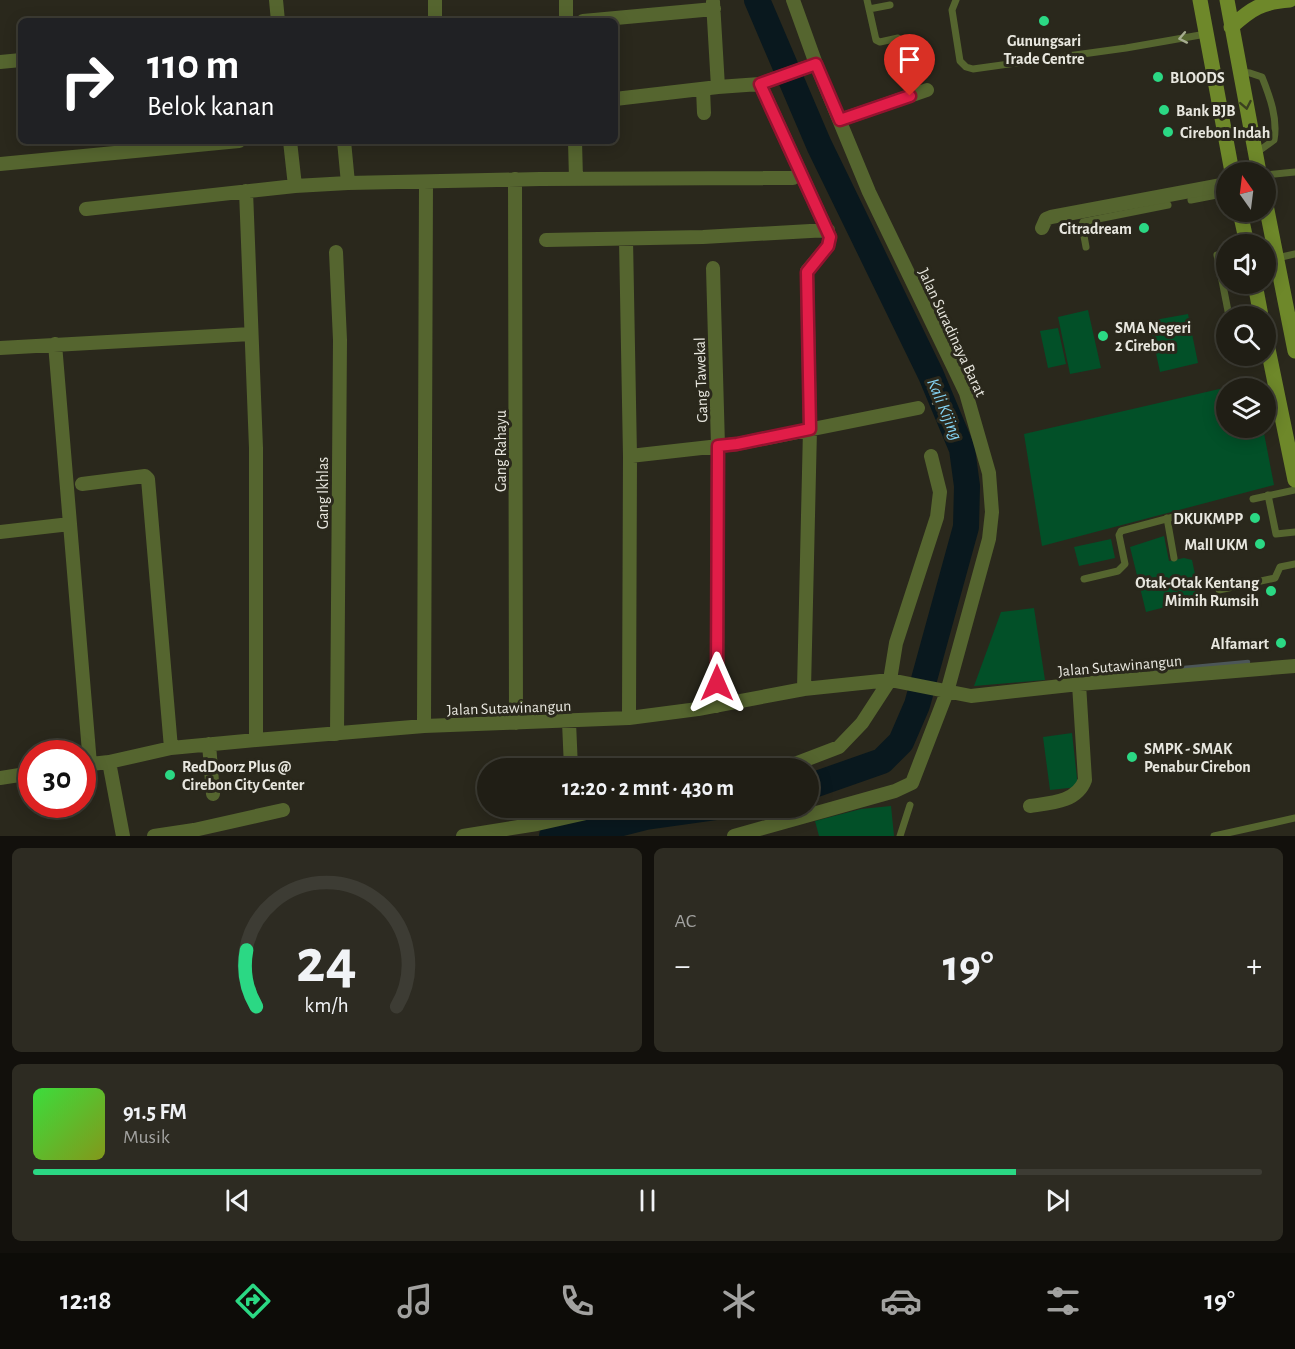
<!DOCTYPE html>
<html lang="id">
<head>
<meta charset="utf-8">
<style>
	:root { --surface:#201e15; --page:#2d2b22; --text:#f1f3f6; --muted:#a2a2a0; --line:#3d3c34; --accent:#2bd884 }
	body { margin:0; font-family:"Alegreya Sans",sans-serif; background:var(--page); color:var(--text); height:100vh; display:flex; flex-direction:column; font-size:22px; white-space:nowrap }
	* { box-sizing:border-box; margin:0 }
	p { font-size:20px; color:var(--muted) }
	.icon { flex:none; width:33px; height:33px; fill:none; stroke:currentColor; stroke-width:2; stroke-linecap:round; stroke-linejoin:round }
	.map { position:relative; height:836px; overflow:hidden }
	.drawer { display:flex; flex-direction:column; gap:12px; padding:12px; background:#12100c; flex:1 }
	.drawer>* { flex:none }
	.hud { position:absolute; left:18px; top:18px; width:600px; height:126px; border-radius:9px; box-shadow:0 3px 15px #0003,0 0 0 2px var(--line); background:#202124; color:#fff; overflow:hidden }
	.needle { width:39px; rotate:346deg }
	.controls { position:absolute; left:1216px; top:162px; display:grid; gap:12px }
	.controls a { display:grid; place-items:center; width:60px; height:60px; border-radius:50%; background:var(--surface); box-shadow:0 3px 15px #0003,0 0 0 2px var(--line); font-size:30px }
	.speed { position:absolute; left:18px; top:740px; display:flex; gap:12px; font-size:30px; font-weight:700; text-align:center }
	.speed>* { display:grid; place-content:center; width:78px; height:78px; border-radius:50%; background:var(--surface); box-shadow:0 3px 15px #0003,0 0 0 2px var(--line); line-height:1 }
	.speed .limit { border:9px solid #d22; background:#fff; color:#111 }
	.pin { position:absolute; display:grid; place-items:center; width:51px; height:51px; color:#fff; margin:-62px -26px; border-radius:50% 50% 50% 0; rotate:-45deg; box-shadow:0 0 6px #0007 }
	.pin .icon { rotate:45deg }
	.me { position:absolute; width:66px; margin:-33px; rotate:0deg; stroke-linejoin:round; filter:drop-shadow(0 0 4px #0008) }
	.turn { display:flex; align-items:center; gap:21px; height:126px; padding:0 30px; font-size:27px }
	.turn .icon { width:78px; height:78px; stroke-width:2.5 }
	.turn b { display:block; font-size:42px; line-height:51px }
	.big { font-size:45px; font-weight:700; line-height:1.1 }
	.drawer .widget { flex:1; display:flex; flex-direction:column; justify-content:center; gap:9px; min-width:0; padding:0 21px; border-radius:9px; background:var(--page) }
	.drawer .dial { align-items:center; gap:0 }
	.dial svg { height:156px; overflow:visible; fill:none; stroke:var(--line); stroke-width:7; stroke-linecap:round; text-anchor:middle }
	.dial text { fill:var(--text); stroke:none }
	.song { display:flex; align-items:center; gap:18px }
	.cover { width:72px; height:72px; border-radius:9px; background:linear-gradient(135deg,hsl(120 70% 55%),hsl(70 70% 35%)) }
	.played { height:6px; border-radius:3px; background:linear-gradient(90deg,var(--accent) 80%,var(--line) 80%) }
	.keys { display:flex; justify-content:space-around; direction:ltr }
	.heat { display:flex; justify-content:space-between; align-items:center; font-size:33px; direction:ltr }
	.drawer .tiles { flex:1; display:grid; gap:12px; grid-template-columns:1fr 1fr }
	.widget:last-child { grid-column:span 2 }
	.trip { position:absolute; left:477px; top:758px; width:342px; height:60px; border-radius:30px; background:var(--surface); box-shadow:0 3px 15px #0003,0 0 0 2px var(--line); font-weight:700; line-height:60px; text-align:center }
	.tab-bar { display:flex; height:96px; justify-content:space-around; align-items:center; background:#0d0c08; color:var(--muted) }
	.tab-bar .icon { width:42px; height:42px }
	.tab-bar .current { color:var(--accent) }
	.tab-bar b { font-size:27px; color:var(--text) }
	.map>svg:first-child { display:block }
	.green { fill:#025028 }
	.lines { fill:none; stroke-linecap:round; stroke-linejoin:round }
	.stream { stroke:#4c5658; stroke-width:4.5 }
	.river { stroke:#09181e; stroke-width:26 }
	.path { stroke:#79786d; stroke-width:2; stroke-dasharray:3 4.5; stroke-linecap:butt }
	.service { stroke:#55652f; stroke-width:7 }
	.minor { stroke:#55652f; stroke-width:14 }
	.secondary { stroke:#6e882a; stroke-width:15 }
	.oneway { stroke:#a6ac90 }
	.oneway2 { stroke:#3b4020 }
	.route-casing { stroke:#92132f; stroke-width:15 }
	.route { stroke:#e11d48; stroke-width:10 }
	.poi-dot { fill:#2bd884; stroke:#2a281c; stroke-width:2 }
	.labels { text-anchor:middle; stroke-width:6; stroke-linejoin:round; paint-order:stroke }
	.poi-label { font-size:16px; font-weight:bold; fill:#e8e7df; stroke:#2a281c; text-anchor:start }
	.street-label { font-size:16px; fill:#e8e7df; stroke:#2a281c }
	.water-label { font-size:18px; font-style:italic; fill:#84d3f4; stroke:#2a281c }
</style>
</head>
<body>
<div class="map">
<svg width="1295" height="836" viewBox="0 0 1295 836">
	<rect width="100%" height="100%" fill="#2a281c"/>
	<path class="green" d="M1088 310 1101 368 1070 374 1058 317Z
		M1188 314 1198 363 1160 372 1149 321Z
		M1058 328 1066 364 1048 368 1040 331Z
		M1254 381 1255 388H1227V428H1263L1274 485 1042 546 1024 434Z
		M1164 536 1169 561 1184 558 1192 560 1200 598 1146 612 1130 547Z
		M1111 539 1115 558 1079 566 1074 547Z
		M1034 608 1045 680 974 686 1001 612Z
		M1072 733 1078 787 1050 790 1043 737Z
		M891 806 894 836H819L815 821 861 809Z"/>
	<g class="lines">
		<path class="stream" d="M1152 671 1248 662"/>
		<path class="river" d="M757 0 819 145 931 375 962 449 967 486 966 527 917 705 901 742 882 761 808 787
			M552 836 614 825 646 817 717 807"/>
		<path class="path" d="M932 404 952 397"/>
		<path class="service" d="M867 0 876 40 880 42 898 38
			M956 0 952 10 960 61 966 67 973 69 1126 48 1206 34
			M869 9 890 5
			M1239 72 1250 73 1262 77C1270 97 1278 119 1274 140L1256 153
			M1266 175 1295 172
			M1191 200 1227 193
			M1086 247 1082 225 1083 222 1168 205
			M1217 255 1229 316
			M1277 258 1295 254
			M1229 315 1260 309
			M1268 495 1276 534 1295 532
			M1253 499 1295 490
			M1167 518 1174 558
			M1084 579 1118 571 1125 564 1119 535 1121 531 1181 515
			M1219 590 1275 578 1280 567 1295 564
			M900 836 910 805
			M1214 836 1295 818"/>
		<path class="minor" d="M276 0 278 21
			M566 0V21
			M713 2 718 87
			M435 21V0
			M583 21 714 9
			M0 62 21 60
			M760 84 830 237 828 246 807 271 810 429 804 689
			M703 89 704 113
			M615 99 718 87 760 84 816 64
			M840 120 927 90
			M290 141 295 186
			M344 141 348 183
			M575 141 576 179
			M0 164 239 141
			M515 179 516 723
			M246 191 256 448V740
			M86 209 295 186 348 183 540 179 793 178
			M1042 228 1046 219 1051 217 1227 184
			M626 239 630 456 629 718
			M546 240 703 237 828 230
			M336 252 340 340 337 734
			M713 268 718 446 717 706
			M55 344 90 764
			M0 348 251 334
			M630 456 737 444 918 408
			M82 484 145 476 148 479 171 748
			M0 532 70 524
			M569 722 571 768
			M424 726 426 183
			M209 744 213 794
			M109 762 123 836
			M82 765 109 762 171 748 256 740 424 726 629 718 698 709 804 689 890 680 971 696 1079 684 1295 666
			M784 768 839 747 862 723 890 680 896 643 937 517 940 492 931 456
			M0 778 32 773
			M1030 806C1051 803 1077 802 1085 780L1079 684
			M154 836 194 830 283 810
			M463 836 537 824 613 807
			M734 836 895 791 912 783 947 692 989 539 992 512 989 473 966 393 869 192 816 64 793 0"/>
		<path class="secondary" d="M1200 0 1232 172
			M1227 0 1259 172
			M1231 27C1252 8 1262 2 1290 0
			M1266 205 1295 351
			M1240 212 1247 244
			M1255 284 1261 316
			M1266 339 1295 480"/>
	</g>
	<defs><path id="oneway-chevron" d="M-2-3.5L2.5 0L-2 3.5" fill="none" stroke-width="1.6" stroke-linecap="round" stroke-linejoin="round" transform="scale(1.5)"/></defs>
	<use class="oneway" href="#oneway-chevron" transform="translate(1183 38) rotate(169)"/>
	<use class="oneway2" href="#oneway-chevron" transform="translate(1246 105) rotate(79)"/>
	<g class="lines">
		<defs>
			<path id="route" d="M717 683 718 446 737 444 810 429 807 272 828 246 830 237 760 84 816 64 840 120 910 96"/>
		</defs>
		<use href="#route" class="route-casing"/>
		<use href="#route" class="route"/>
	</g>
	<g class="poi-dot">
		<circle cx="1044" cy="21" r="6"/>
		<circle cx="1158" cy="77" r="6"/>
		<circle cx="1164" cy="110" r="6"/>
		<circle cx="1168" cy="132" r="6"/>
		<circle cx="1144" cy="228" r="6"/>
		<circle cx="1103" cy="336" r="6"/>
		<circle cx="1255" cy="518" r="6"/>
		<circle cx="1260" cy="544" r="6"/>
		<circle cx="1271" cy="591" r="6"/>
		<circle cx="1281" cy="643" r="6"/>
		<circle cx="1132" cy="757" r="6"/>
		<circle cx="170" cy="775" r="6"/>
	</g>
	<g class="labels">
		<g class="poi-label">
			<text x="1044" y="46" text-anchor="middle">Gunungsari<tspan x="1044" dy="18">Trade Centre</tspan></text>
			<text x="1170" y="83">BLOODS</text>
			<text x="1176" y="116">Bank BJB</text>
			<text x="1180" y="138">Cirebon Indah</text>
			<text x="1132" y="234" text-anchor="end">Citradream</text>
			<text x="1115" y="333">SMA Negeri<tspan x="1115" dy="18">2 Cirebon</tspan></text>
			<text x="1243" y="524" text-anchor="end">DKUKMPP</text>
			<text x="1248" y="550" text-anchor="end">Mall UKM</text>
			<text x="1259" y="588" text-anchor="end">Otak-Otak Kentang<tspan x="1259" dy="18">Mimih Rumsih</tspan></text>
			<text x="1269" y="649" text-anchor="end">Alfamart</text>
			<text x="1144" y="754">SMPK - SMAK<tspan x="1144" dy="18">Penabur Cirebon</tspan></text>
			<text x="182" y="772">RedDoorz Plus @<tspan x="182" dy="18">Cirebon City Center</tspan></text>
		</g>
		<g class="street-label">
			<text transform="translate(953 332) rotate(65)" y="6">Jalan Suradinaya Barat</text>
			<text transform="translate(700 380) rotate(-92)" y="6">Gang Tawekal</text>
			<text transform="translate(500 451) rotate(-90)" y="6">Gang Rahayu</text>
			<text transform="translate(322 493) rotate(-90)" y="6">Gang Ikhlas</text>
			<text transform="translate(1120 665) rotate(-5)" y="6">Jalan Sutawinangun</text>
			<text transform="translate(509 707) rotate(-2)" y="6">Jalan Sutawinangun</text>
		</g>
		<g class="water-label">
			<text transform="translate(945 409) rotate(67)" y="6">Kali Kijing</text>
		</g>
	</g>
</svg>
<div class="controls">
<a><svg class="needle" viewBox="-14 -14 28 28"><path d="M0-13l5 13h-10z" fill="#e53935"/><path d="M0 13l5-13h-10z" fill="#a2a2a0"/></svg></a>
<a><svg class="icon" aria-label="sound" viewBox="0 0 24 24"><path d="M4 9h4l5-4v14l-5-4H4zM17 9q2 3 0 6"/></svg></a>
<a><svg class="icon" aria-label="search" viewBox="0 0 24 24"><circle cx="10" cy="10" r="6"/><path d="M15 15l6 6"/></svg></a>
<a><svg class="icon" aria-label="layers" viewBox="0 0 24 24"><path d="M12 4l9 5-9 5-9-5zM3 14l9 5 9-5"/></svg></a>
</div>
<div class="speed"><div class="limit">30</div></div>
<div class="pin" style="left:910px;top:96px;background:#d93025"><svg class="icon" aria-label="arrive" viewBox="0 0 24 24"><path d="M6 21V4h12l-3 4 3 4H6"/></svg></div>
<svg class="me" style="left:717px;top:683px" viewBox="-20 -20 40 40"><path d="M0-17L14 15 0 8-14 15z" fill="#e11d48" stroke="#fff" stroke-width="4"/></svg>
<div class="trip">12:20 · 2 mnt · 430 m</div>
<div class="hud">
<div class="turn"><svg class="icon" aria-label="right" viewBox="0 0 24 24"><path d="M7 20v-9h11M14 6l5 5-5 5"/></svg><div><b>110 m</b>Belok kanan</div></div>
</div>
</div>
<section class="drawer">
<div class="tiles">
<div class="widget dial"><svg viewBox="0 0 100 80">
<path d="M14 69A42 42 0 1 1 86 69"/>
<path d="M14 69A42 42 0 0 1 9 40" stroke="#2bd884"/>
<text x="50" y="56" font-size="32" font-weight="700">24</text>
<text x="50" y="72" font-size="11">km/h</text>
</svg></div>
<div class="widget"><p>AC</p>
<div class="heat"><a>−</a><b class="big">19°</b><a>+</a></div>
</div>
<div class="widget">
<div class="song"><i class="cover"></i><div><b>91.5 FM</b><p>Musik</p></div></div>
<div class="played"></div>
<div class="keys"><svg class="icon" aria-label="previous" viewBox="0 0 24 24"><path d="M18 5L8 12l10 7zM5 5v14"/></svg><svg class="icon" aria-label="pause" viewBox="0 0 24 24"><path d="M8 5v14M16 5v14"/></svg><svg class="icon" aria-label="next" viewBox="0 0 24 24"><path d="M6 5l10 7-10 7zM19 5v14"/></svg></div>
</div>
</div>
</section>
<nav class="tab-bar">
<b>12:18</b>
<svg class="icon current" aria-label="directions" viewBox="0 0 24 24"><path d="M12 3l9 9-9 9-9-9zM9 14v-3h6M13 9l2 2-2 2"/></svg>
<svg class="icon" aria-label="music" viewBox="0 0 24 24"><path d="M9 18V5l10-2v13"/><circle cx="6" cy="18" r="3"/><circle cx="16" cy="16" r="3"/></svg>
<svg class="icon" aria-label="phone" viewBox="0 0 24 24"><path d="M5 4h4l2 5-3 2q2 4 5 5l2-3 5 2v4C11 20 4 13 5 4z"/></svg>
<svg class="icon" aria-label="climate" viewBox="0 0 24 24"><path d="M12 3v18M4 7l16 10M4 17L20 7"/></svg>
<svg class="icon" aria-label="car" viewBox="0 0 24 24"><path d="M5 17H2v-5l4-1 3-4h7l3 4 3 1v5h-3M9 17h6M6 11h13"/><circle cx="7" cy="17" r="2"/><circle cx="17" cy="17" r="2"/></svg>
<svg class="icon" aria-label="filters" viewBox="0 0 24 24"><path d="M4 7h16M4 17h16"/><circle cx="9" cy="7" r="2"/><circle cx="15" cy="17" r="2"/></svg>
<b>19°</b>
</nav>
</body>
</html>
